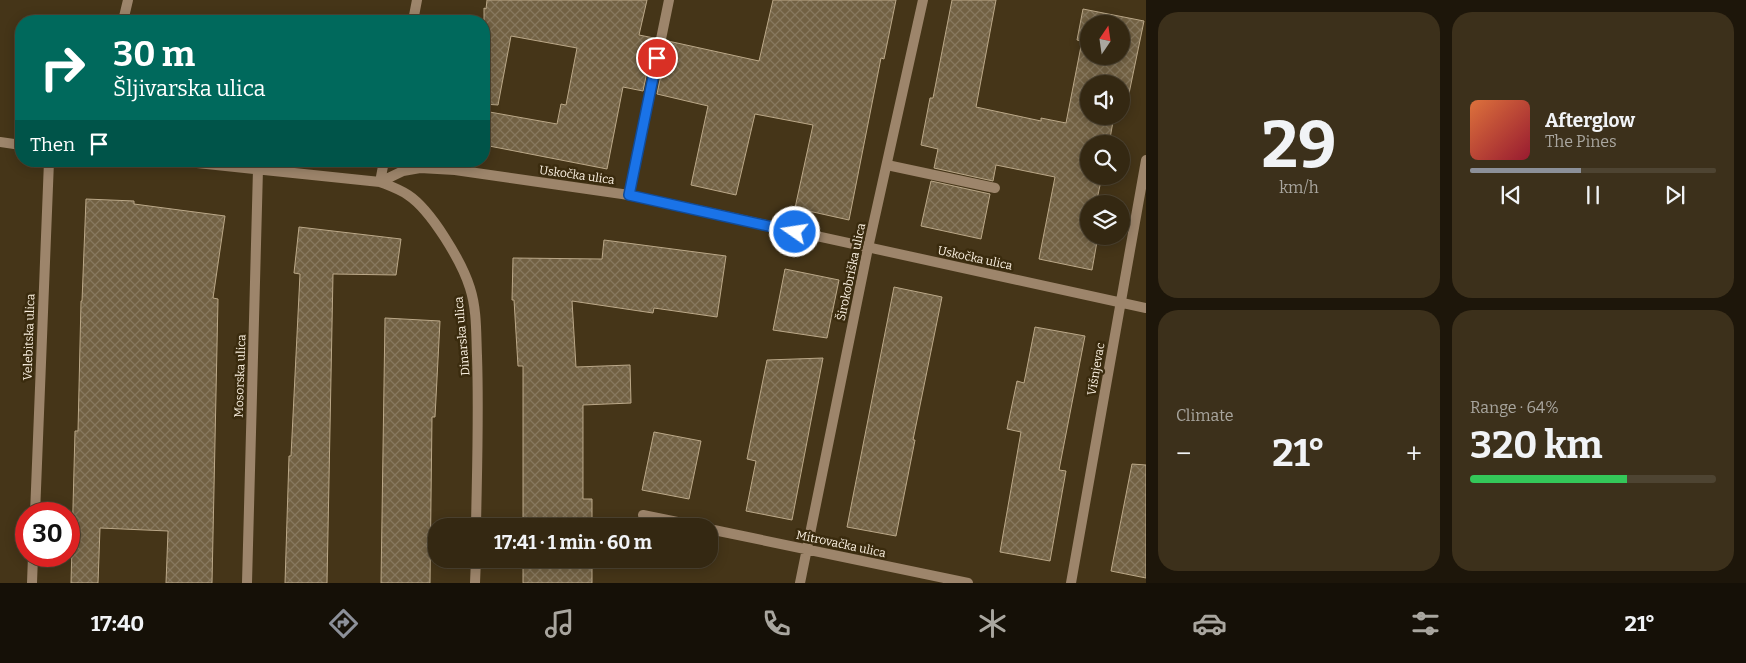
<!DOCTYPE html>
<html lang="en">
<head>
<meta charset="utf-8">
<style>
	:root { --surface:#342812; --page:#3c301b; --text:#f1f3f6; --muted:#a9a69f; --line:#4e4432; --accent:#8c9099 }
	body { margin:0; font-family:Bitter,serif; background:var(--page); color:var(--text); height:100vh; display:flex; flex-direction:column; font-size:19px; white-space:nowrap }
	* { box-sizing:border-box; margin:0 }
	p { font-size:16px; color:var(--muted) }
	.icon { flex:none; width:28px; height:28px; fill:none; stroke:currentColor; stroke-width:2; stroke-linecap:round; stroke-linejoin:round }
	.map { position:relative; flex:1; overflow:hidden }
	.details { display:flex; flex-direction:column; gap:12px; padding:12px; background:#1d160a; width:600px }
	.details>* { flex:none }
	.top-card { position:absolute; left:15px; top:15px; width:475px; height:152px; border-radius:20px; box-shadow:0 2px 12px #0003,0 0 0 1px var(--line); background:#00695c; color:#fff; overflow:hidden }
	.needle { width:32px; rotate:13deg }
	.controls { position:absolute; left:1080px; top:15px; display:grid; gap:10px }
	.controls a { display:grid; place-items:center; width:50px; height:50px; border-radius:50%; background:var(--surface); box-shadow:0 2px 12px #0003,0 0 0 1px var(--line); font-size:25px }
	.speed { position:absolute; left:15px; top:502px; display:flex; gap:10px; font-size:25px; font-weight:700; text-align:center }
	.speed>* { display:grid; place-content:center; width:65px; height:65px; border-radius:50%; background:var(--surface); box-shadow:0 2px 12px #0003,0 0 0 1px var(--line); line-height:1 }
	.speed .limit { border:8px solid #d22; background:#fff; color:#111 }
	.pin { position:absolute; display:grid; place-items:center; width:42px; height:42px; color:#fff; margin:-21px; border:2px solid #fff; border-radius:50%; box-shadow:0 1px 5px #0007 }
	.me { position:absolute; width:55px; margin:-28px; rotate:283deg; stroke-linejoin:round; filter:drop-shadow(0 0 4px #0008) }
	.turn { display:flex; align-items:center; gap:18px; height:105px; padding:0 15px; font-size:22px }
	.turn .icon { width:65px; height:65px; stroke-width:2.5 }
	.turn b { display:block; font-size:35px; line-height:42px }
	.then { display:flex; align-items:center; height:48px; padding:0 15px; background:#0003; gap:10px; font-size:19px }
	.big { font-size:38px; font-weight:700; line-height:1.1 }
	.details .tile { flex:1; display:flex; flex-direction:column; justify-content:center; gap:8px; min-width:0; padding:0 18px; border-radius:20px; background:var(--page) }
	.details .dial { align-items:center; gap:0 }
	.dial b { font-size:65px; line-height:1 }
	.song { display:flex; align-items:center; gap:15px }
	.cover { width:60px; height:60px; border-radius:8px; background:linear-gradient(135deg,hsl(20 70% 55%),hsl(350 70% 35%)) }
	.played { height:5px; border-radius:2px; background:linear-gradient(90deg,var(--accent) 45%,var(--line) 45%) }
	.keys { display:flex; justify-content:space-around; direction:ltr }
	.heat { display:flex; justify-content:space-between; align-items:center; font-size:28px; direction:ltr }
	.charge { height:8px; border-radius:4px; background:linear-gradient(90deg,#34c759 64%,var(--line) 0) }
	.details .tiles { flex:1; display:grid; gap:12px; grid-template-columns:repeat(2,1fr) }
	.trip { position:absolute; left:428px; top:518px; width:290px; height:50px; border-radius:20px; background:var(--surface); box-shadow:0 2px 12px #0003,0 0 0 1px var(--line); font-weight:700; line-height:50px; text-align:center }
	.tab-bar { display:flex; height:80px; justify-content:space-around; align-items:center; background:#151007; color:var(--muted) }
	.tab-bar .icon { width:35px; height:35px }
	.tab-bar .active { color:var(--accent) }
	.tab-bar b { font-size:22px; color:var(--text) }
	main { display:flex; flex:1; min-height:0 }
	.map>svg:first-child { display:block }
	.building { fill:url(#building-cross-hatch); stroke:#bba888; fill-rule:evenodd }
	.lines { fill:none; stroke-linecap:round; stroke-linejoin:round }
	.service { stroke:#9d856b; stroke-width:10 }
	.minor { stroke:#9d856b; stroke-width:10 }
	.route-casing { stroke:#114b97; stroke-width:12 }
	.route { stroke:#1a73e8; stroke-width:9 }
	.labels { text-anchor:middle; stroke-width:5; stroke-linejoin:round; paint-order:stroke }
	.street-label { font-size:12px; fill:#fbf1e1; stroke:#3a2b0e }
</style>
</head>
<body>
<main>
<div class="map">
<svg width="1146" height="583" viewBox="0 0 1146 583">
	<defs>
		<pattern id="building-cross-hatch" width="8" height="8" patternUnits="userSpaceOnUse" patternTransform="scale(1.25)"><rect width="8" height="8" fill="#726143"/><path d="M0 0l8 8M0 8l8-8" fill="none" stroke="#87785e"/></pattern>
	</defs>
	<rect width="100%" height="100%" fill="#453518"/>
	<path class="building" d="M487 0H647L639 35 654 38 643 91 623 87 607 169 484 145V111L557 124 561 104 566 105 577 48 511 36 498 105 484 104V8L486 9Z
		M773 0H896L884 59 881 58 849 220 795 208 813 125 755 114 736 195 691 185 708 106 657 94 668 41 759 61Z
		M952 0H996L976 107 1041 121V118L1066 123 1082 41 1077 40 1083 9 1144 21 1126 108 1121 107V84H1089V116H1114L1109 144H1089V176H1102L1096 204H1089V236H1098L1092 270 1039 259 1055 177 996 165 993 181 934 168 938 149 921 145 930 98H933ZM1089 24H1121V56H1089Z
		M931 181 990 194 981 239 921 226Z
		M86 199 134 201V204L225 216 213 298 218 299 212 583H166L168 531 100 528 98 583H71L75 431H78L81 301H82Z
		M299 227 401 239 396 275 333 274 327 583H285L289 456H291L300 274 294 273Z
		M604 240 726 256 717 317 654 308 653 313 572 301 576 367 630 365 631 403 583 405V499H592V526H523V366H518L514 300H512L513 258 602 259Z
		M785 269 839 280 827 338 773 330Z
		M894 287 942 297 913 440H915L896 536 847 527Z
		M385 318 440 321 435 417H432L430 583H381Z
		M1035 327 1085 336 1059 470 1066 471 1050 561 1000 552 1021 432 1007 429 1017 381 1024 383Z
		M823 358 792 520 746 511 756 461 747 459 767 360Z
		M654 432 701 441 689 499 642 490Z
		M1132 464 1146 465V578L1111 571Z
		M523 559H592V583H523Z"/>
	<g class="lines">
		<path class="service" d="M887 165 995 188"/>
		<path class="minor" d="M123 21 128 0
			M413 21 417 0
			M0 142 21 145
			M178 161 380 182C390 186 399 189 408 195 431 210 462 262 470 288 477 310 476 333 477 356 479 413 477 469 476 526
			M380 182 403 171 420 168 455 170 629 195 1146 308
			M380 182 384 161
			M629 195 669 0
			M35 514 49 161
			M643 515 697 526
			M709 529 968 583
			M32 583 33 556
			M247 583 258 169
			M475 583 476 559
			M800 583 868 248 923 0
			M1071 583 1146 160"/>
	</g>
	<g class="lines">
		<defs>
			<path id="route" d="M657 58 629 195 795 232"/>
		</defs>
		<use href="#route" class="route-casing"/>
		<use href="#route" class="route"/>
	</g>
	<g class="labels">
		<g class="street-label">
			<text transform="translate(577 175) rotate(8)" y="4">Uskočka ulica</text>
			<text transform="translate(975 258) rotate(12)" y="4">Uskočka ulica</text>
			<text transform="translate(851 272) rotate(-78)" y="4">Širokobriška ulica</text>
			<text transform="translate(462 336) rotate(-95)" y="4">Dinarska ulica</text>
			<text transform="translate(29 337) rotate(-88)" y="4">Velebitska ulica</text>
			<text transform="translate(1096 369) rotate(-80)" y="4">Višnjevac</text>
			<text transform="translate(240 376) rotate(-88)" y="4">Mosorska ulica</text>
			<text transform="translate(841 544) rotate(12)" y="4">Mitrovačka ulica</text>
		</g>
	</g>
</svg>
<div class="controls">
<a><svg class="needle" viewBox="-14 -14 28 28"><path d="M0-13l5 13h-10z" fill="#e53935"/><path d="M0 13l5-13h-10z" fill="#a9a69f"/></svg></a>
<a><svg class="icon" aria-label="sound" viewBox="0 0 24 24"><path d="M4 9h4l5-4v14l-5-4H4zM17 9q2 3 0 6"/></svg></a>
<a><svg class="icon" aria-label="search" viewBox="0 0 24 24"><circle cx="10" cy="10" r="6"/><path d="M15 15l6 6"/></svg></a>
<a><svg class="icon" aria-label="layers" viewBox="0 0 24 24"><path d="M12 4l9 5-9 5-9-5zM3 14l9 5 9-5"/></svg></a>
</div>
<div class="speed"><div class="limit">30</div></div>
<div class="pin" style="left:657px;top:58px;background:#d93025"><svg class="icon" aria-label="arrive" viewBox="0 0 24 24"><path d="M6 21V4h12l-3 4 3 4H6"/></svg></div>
<svg class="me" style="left:795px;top:232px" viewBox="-20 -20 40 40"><circle r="17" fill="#1a73e8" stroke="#fff" stroke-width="3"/><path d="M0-11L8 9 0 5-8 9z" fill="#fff"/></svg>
<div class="trip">17:41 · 1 min · 60 m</div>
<div class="top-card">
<div class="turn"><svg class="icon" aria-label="right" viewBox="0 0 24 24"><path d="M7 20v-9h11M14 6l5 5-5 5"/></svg><div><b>30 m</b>Šljivarska ulica</div></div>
<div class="then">Then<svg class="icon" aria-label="arrive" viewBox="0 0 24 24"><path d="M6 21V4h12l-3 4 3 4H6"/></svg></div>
</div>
</div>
<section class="details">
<div class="tiles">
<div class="tile dial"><b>29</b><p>km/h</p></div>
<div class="tile">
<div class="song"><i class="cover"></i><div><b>Afterglow</b><p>The Pines</p></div></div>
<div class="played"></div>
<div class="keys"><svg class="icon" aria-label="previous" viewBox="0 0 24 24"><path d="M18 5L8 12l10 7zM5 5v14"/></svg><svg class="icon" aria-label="pause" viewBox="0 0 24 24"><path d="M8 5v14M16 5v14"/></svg><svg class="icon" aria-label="next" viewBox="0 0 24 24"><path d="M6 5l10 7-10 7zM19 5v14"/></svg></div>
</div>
<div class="tile"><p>Climate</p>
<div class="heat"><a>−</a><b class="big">21°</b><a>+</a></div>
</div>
<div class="tile"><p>Range · 64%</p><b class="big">320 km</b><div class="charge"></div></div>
</div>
</section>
</main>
<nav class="tab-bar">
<b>17:40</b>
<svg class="icon active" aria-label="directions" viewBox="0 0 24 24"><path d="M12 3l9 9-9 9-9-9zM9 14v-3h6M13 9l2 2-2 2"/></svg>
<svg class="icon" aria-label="music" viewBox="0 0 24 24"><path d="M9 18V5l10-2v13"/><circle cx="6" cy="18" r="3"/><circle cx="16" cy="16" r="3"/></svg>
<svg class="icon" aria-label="phone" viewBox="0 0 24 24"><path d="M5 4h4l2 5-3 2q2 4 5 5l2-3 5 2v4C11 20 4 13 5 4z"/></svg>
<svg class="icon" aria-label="climate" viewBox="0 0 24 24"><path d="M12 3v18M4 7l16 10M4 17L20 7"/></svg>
<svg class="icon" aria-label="car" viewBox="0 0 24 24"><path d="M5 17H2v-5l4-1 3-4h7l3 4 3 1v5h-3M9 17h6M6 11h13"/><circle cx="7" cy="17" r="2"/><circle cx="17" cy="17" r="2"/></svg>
<svg class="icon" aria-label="filters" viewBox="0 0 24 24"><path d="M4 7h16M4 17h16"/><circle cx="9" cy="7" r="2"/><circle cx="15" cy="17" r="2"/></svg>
<b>21°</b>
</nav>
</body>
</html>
